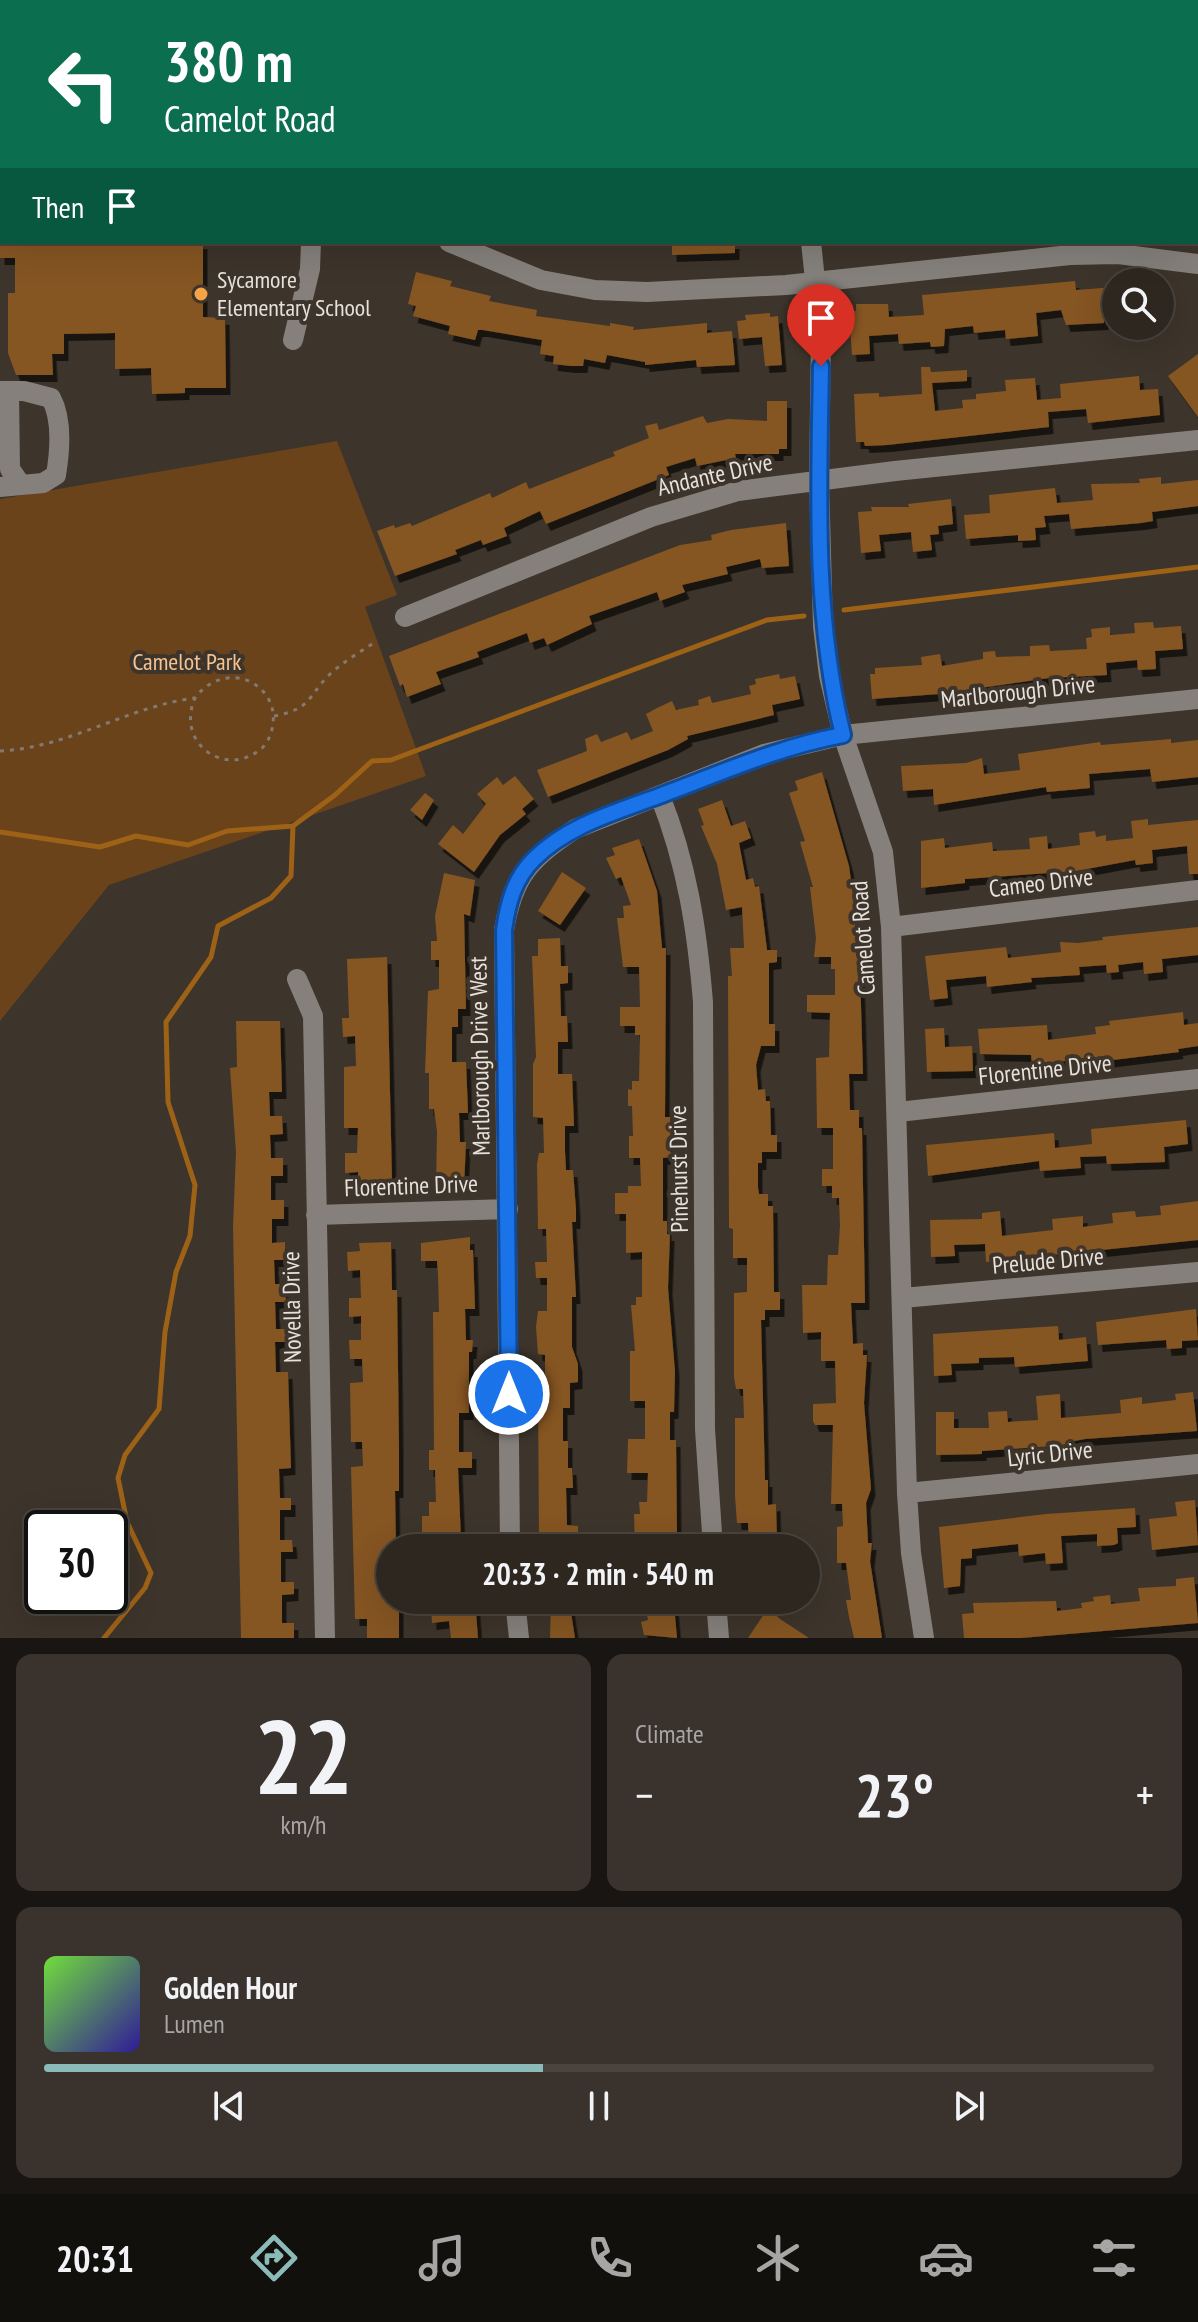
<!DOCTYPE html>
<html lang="en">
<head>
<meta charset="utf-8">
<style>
	:root { --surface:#2e2720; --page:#3a332d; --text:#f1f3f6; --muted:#a7a5a5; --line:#49443e; --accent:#8bbbb9 }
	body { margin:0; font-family:"PT Sans Narrow",sans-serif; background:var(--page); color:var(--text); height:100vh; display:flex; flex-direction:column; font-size:30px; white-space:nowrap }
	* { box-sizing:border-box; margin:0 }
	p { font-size:26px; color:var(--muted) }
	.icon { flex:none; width:44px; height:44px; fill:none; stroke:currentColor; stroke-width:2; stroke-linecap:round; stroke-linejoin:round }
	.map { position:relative; height:1638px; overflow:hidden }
	.details { display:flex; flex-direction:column; gap:16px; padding:16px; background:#191512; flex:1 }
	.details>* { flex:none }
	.banner { position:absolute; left:0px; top:0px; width:1198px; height:244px; box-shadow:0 8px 32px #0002,0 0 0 2px var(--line); background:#0b6e4f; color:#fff; overflow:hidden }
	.buttons { position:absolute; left:1102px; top:268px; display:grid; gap:16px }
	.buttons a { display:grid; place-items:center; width:72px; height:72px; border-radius:50%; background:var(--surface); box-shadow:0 8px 32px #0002,0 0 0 2px var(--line); font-size:40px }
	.speed { position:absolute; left:24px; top:1510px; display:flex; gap:16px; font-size:40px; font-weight:700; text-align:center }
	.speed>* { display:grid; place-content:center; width:104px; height:104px; border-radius:50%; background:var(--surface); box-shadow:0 8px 32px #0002,0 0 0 2px var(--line); line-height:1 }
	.speed .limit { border:4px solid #111; border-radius:12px; background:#fff; color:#111 }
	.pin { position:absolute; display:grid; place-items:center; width:68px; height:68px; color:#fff; margin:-82px -34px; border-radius:50% 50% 50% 0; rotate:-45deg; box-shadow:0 0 8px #0007 }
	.pin .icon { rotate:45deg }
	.me { position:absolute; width:88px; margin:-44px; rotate:0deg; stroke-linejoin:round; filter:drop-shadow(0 0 6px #0008) }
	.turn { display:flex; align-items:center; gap:28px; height:168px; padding:0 32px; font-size:36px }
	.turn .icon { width:104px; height:104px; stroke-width:2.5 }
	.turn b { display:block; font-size:56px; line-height:68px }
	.then { display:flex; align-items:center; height:76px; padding:0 32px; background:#0003; gap:16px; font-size:30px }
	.big { font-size:60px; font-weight:700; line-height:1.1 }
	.details .tile { flex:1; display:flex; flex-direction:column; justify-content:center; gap:12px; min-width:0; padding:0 28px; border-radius:16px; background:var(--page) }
	.details .dial { align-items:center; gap:0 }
	.dial b { font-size:104px; line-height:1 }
	.song { display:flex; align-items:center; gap:24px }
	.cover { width:96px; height:96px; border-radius:12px; background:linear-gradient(135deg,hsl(100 70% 55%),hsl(250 70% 35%)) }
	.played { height:8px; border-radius:4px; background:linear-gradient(90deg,var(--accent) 45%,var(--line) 45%) }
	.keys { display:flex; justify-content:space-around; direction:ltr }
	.heat { display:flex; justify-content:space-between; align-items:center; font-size:44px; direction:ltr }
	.details .tiles { flex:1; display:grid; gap:16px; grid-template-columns:1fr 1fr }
	.tile:last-child { grid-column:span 2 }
	.trip { position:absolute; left:376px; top:1534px; width:444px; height:80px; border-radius:40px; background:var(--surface); box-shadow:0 8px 32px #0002,0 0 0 2px var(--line); font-weight:700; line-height:80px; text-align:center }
	.dock { display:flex; height:128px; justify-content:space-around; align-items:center; background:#12100d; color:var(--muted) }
	.dock .icon { width:56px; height:56px }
	.dock .selected { color:var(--accent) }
	.dock b { font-size:36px; color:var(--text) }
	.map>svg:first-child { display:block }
	.park { fill:#6a431a }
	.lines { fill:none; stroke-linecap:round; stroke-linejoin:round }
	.stream { stroke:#9e6217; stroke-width:5 }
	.building { fill:#855521; filter:url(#shadow) }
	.path { stroke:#827a72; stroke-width:3; stroke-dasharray:4 6; stroke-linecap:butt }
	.minor { stroke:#85807c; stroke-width:20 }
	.route-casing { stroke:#114b97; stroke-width:20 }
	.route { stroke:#1a73e8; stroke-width:14 }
	.poi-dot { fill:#f6a246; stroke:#3d342b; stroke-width:3 }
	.labels { text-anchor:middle; stroke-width:8; stroke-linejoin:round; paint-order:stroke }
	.poi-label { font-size:24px; fill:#e7e1db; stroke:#3d342b; text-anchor:start }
	.street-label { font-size:24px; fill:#e7e1db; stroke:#3d342b }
	.park-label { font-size:24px; fill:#f5c291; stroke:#3d342b }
</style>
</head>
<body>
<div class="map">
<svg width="1198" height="1638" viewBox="0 0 1198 1638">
	<defs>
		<filter id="shadow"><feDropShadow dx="4.5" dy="7" stdDeviation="0" flood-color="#0009"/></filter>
	</defs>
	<rect width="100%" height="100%" fill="#3d342b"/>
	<path class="park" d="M337 441 397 595 365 607 426 776 109 885 0 1021V499Z"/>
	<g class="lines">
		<path class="stream" d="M844 610 1198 567
			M0 832 100 847 136 836 188 845 227 831 293 826
			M104 1638 145 1588 151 1573 127 1522 118 1478 125 1455 159 1409 165 1332 176 1272 190 1236 195 1185 168 1102 166 1022 211 957 218 926 271 898 291 876 293 826 335 795 372 761 391 760 767 620 804 616"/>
	</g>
	<path class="building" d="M0 242H203V317L225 318 226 388H185V393L152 394 151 368 115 369V333L64 334V354H52L53 375H16L8 353V293H15V258H0Z
		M672 242H735V253L672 255Z
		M416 272 452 281 450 286 491 296 489 301 537 310 536 316 610 326V323L634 327 633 330 707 323V333L732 331 735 365 697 367 696 360 645 365V362L607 355 605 363 584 359 583 366H571L553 364 554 356 540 354 542 340 483 330H478L475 340 448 334 450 326 413 316 416 306 408 304Z
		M1075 281 1076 290 1116 287V318L1104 317V323L1066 325 1061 310 1036 313 1038 336 1006 339 1005 330 974 333 973 326 945 329 944 346 931 347 930 342 899 344 898 334 869 336 870 354 852 355 849 312 856 311V304H888L889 317 924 315 922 295Z
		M770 313V317L778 316 782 365 765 366 762 337 739 339 737 321 746 320 745 315Z
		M1198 354V417L1168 376Z
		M921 367H930L931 372 967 370V381L932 383 935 411 963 408 962 400 976 399V394L1006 391 1005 380 1035 378 1037 400 1061 398 1060 384 1139 376 1140 390 1158 389 1160 415 1088 423 1086 409 1048 412 1049 427 887 445 865 446 864 442H856L854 394 879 393V397L922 394Z
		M767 401H787V449H779V454H735L736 458 697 466 695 458 666 467 669 475 546 524 540 511 504 528 507 536 483 545 481 540 455 550 457 554 395 576 377 531 394 525 395 528 410 523 412 526 490 493 492 498 526 482 529 489 604 460 615 456 613 452 649 438 645 426 657 423 659 430 703 416 707 423 728 419 767 421Z
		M1161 477V484L1198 480V506L1152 512 1153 521 1141 523 1071 529 1069 514 1044 516 1046 527 1035 528 1036 540 1018 541V535L966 539 964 515 990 513 989 495 1055 488 1057 503 1093 500 1091 484 1140 483 1139 479Z
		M951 499 953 524 938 526 939 534 930 535 932 550 913 552 911 532 879 535 881 551 861 553 858 512 872 511 871 507H909L908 504Z
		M786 523 789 566 762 568 760 559 726 567 728 574 682 585 685 592 660 601 657 592 589 616 592 624 547 645 544 638 530 643 527 633 477 652 479 657 436 672 441 684 407 697 403 684 400 686 389 656 680 545 712 540 711 535 731 530Z
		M1153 622 1154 628 1181 626 1183 649 1155 651 1156 669 1138 670 1137 660 1106 663 1107 675 1049 678 939 694 872 699 870 674H875V668L922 665 921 657 940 654 942 666 983 659V652L995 651 996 657 1030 656V646L1049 645 1050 651 1087 649 1086 638 1092 637 1091 629 1110 627V635L1135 633 1134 623Z
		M779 674 780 679 795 676 800 699 772 705 774 715 687 736 688 739 668 750 548 797 537 770 587 751 585 739 597 734 601 742 627 732 631 740 653 731 646 714 657 708 672 701 676 710 699 705 698 700 710 696 712 703 751 694 749 686 756 684 755 679Z
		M1171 739V743L1198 740V777L1152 782 1150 769 1089 774 1090 788 1047 792 1046 787 934 805 933 789 903 791 901 766 966 763 982 758 984 774 1020 770 1018 754 1100 742 1101 745Z
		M822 772 849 866 859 938 863 1074H849L850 1110H859V1128H862L865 1303H851L853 1344 863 1343V1355H867L864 1403 871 1489 866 1503 868 1543H872L870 1561 882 1638H854L849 1617 846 1600H851L846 1563H837V1527L843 1526 842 1504H831L833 1425H815L813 1421V1404L836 1403 835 1361H821V1332L803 1333 802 1285H827L828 1255H838L840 1226 839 1198H832V1186H822V1169H833V1128H817L816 1058 829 1057 830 1013 807 1012V995H835V969H831V957H814L816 938 810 887H813L800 842 805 841 789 793 798 790 795 781Z
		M515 776 534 799 522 809 526 814 500 835 474 872 438 844 453 825 463 834 486 804 477 794 497 777 503 785Z
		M425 793 434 800 422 820 410 810Z
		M722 800 731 826 745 821 751 838 739 843 746 880 753 878 755 887 759 886 767 950H777V962L769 963V1024H775V1046H761L756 1065 758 1090 765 1089 766 1101H770L771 1135H777V1152H762V1163H758V1188L759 1194H768V1206H773L774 1292H780V1310H765V1320H761L765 1480H768V1505L776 1504 777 1541 749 1542 748 1523H737L735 1496V1418H744L743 1389H736L734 1377V1293L747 1292V1258H733V1229L729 1228 728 976H732L730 948H744L742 907 726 910 717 864 701 826 704 825 698 809Z
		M1148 819V825L1198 820V874H1189L1187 846 1152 850 1153 863 1136 865 1135 860 1076 871 965 879V883L921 888V841L944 838 945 848 992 842 993 851 1030 849 1029 838 1047 836 1048 849 1080 845 1079 833 1095 831 1096 837 1106 835V841L1133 838 1131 821Z
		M639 839 657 891 662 948H666L665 1117H670L671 1157 663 1158V1221H667V1234H670L668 1288 675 1372 674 1412H670V1440H676L677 1536H672L673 1548H635L634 1514H640L639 1502H647L648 1473H627L628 1439H645V1401H630V1351H635L631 1305H636V1297H642V1252L626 1253V1214H615V1193H628V1186H641L640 1158H629V1136H633L632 1106H628V1089L632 1090V1081H639L640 1035H635V1026H620V1007H640L639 967H623L617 918H624L623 906 631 905 621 877 616 879 606 858 615 855 612 848Z
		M562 872 586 888 560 925 538 911Z
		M444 873 475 880 470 916 464 914 466 1009H458V1027H452V1062H466L468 1113H459L460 1142H466L464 1187H436L437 1131 434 1109H429V1073H425L428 991 439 989V960H431V941H437L435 916Z
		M1198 927V955L1162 959 1163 972 1144 974 1143 962 1118 965 1119 972 1107 973 1106 965 1079 967 1080 975 1031 978 1032 982 987 987 986 976 946 980 948 998 930 1000 925 956 1006 947 1008 958 1061 952 1060 942 1078 943 1103 940 1102 937Z
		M560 938 561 966H568V983L560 984 561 1016H567L568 1042H558V1074H572L574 1126H565V1152L566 1170H573L576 1210V1222H572L576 1297H572V1347L578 1364V1382L570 1383V1408H563V1441H568V1468H572L573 1488H566L567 1525 578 1526V1541H573V1548H549L546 1542H539L538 1390H545V1355L538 1354 536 1327 538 1311H547V1278H536L535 1262H547L546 1229H538L537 1164 539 1153H544L543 1118 533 1117V1064L536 1057 532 956H538V939Z
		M387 957 392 1181H358V1172L345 1173V1153H357L358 1128H344V1067L356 1066 355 1036 343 1037 342 1018H349L347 959Z
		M1183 1012 1184 1025 1198 1023V1046L1178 1049 1179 1052 1088 1063V1059L1032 1064 1031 1055 980 1054 978 1029 1047 1025 1048 1040 1096 1034 1095 1027 1110 1025 1109 1021Z
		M236 1021H280L282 1092H269L270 1116H282L283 1134 270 1135 271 1158H283V1176H271V1200H284V1219H272V1243L285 1242V1260H274L275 1284H286V1302H275L276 1329H288V1342H275L276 1372H288L291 1468 279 1469 280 1498H291V1510H280V1540H292L293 1552H281V1582H294V1594L282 1595V1623H294V1638H241L233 1227 236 1152 230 1068 237 1067Z
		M944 1028 945 1047 972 1046 973 1071 927 1072 925 1029Z
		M1186 1120 1188 1144 1164 1147 1165 1162 1107 1164 1106 1156 1080 1157 1081 1168 1040 1171 1039 1161 928 1176 926 1145 1054 1133 1055 1148 1092 1144 1091 1129Z
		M1198 1201V1240L986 1262 985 1244 954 1245 955 1256 931 1257 930 1220 982 1219V1213L1000 1211 1002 1236 1053 1230 1052 1219 1083 1216V1227L1113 1223 1112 1213 1135 1211 1136 1217 1161 1215 1160 1206Z
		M470 1237V1250H473L475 1309H465L466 1340H473L472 1352H469V1413H459V1452H472V1468H458L461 1540H432V1535H422V1516H429V1502H436L435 1470H429V1450H434L433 1312H439L438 1275 437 1261H421V1243Z
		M391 1242 392 1290H397L399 1449V1491H395L396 1548H390V1600H399V1638H367V1619H355L351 1467 363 1466 362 1442H351L350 1383 363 1382 362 1359H350L349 1340H361V1316L349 1317V1298H361L360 1270 348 1271 347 1252 360 1251 359 1243Z
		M1196 1309 1198 1340 1182 1341V1348L1167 1349 1166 1340 1098 1345 1096 1322Z
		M1058 1326 1059 1340 1086 1337 1088 1361 1015 1367 1014 1357 979 1358V1363L951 1364 952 1375 934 1376 933 1334Z
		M1193 1392 1197 1431 1085 1439 1069 1442V1445L982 1451V1454L936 1455V1412H954V1428H989L988 1412 1007 1411 1008 1422 1038 1420 1036 1396 1060 1394 1061 1418 1121 1413 1120 1400 1142 1397V1404L1176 1400 1175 1394Z
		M1195 1500 1198 1545 1152 1550 1149 1519 1177 1516 1175 1502Z
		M1135 1508 1136 1527 1117 1528 1118 1543 1114 1545 1097 1546V1534L1061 1536 1063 1563 1046 1564 1045 1553 1019 1556 1018 1544 972 1549V1558L961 1559 960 1586 944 1588 939 1527 1046 1514Z
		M1194 1577 1198 1623 1021 1638H964L962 1614 974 1613 973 1603 1056 1601 1057 1611 1082 1608 1081 1603 1094 1601 1093 1597 1110 1595 1111 1604 1140 1601 1138 1588 1176 1586V1579Z
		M475 1600 478 1638H451L449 1621 432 1623 431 1605Z
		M551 1600H569L575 1638H550Z
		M674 1605 677 1638 644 1635 641 1622 648 1620 646 1610Z
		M768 1608 780 1619 809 1638H748Z"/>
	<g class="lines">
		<path class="path" d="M274 716C312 709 307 697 329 675 343 662 361 651 377 641
			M0 751C68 748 129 706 195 698 231 651 295 693 266 744 231 782 174 746 195 698"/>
		<path class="minor" d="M457 0 461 2
			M787 0V2
			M1196 65H1198
			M0 128H2
			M0 171H2
			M449 242 541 280 595 290 647 292 786 285 1070 255 1118 254 1198 264
			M811 242 821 337 819 480 823 626 829 676 843 735 883 852 891 927 907 1493 911 1553 924 1638
			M293 340 310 269 311 242
			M0 391H24L51 398C63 420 60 451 56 475L43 483 0 487
			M9 391 10 469 21 485
			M405 617 651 517 738 491 895 471 1198 440
			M660 796C687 864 697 929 703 1002L705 1429 713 1548
			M891 927 1198 890
			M297 979 313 1016 325 1638
			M898 1112 1198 1079
			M316 1215 508 1209
			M902 1298 1198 1272
			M907 1493 1198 1464
			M510 1548 504 930C513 876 530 859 575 829L764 754 843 735 1198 699
			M515 1600 519 1638
			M716 1600 719 1638"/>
	</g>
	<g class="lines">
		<defs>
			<path id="route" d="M509 1394 504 930C508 903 514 879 534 859 568 825 616 812 659 796 721 773 778 747 843 735 813 614 819 489 821 366"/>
		</defs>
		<use href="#route" class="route-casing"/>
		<use href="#route" class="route"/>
	</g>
	<circle class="poi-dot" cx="201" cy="294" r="8"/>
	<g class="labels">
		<g class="poi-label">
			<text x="217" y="288">Sycamore<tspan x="217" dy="28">Elementary School</tspan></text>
		</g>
		<g class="street-label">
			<text transform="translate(715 475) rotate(-13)" y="8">Andante Drive</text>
			<text transform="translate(1018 692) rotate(-6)" y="8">Marlborough Drive</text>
			<text transform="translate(1041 883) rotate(-7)" y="8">Cameo Drive</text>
			<text transform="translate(863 938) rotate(-94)" y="8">Camelot Road</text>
			<text transform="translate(480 1056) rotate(-91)" y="8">Marlborough Drive West</text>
			<text transform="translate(1045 1070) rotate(-6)" y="8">Florentine Drive</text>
			<text transform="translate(679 1169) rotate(-91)" y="8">Pinehurst Drive</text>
			<text transform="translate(411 1186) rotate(-2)" y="8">Florentine Drive</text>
			<text transform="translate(1048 1261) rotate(-5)" y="8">Prelude Drive</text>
			<text transform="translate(292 1307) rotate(-91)" y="8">Novella Drive</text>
			<text transform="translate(1050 1454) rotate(-6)" y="8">Lyric Drive</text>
		</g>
		<g class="park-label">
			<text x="187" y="670">Camelot Park</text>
		</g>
	</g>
</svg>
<div class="buttons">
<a><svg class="icon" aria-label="search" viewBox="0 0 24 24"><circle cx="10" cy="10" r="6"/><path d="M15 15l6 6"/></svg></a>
</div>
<div class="speed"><div class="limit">30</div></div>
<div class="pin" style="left:821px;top:366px;background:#d93025"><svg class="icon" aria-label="arrive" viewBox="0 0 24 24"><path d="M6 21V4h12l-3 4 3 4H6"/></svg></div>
<svg class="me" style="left:509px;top:1394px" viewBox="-20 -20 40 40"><circle r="17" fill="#1a73e8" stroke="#fff" stroke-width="3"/><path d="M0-11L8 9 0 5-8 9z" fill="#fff"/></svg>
<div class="trip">20:33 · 2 min · 540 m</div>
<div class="banner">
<div class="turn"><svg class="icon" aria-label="left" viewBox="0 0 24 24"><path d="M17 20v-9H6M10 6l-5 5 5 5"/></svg><div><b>380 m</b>Camelot Road</div></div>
<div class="then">Then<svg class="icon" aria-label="arrive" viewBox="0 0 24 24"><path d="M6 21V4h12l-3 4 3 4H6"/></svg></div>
</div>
</div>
<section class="details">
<div class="tiles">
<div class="tile dial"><b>22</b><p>km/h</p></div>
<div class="tile"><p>Climate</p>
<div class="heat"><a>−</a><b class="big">23°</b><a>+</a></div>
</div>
<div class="tile">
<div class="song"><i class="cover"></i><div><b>Golden Hour</b><p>Lumen</p></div></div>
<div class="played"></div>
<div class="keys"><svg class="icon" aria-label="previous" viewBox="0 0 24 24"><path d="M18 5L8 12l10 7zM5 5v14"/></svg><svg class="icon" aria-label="pause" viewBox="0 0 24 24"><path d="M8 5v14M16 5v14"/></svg><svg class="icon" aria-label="next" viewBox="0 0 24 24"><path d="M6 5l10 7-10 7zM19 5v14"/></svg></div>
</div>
</div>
</section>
<nav class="dock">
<b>20:31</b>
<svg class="icon selected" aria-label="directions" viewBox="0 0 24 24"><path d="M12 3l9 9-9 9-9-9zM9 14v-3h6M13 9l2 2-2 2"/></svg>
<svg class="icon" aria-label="music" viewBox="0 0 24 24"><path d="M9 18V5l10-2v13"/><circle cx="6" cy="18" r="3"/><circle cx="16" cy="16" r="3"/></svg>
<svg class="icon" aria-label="phone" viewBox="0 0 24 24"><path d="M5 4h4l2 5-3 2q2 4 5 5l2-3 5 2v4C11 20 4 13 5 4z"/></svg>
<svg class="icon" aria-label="climate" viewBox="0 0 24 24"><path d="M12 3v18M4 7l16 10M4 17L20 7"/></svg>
<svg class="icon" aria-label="car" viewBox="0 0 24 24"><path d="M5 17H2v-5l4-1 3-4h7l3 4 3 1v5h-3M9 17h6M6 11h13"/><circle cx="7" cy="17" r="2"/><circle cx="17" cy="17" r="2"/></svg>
<svg class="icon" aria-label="filters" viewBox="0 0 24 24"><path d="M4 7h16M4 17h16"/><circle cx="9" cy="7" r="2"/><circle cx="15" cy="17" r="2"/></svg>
</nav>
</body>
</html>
